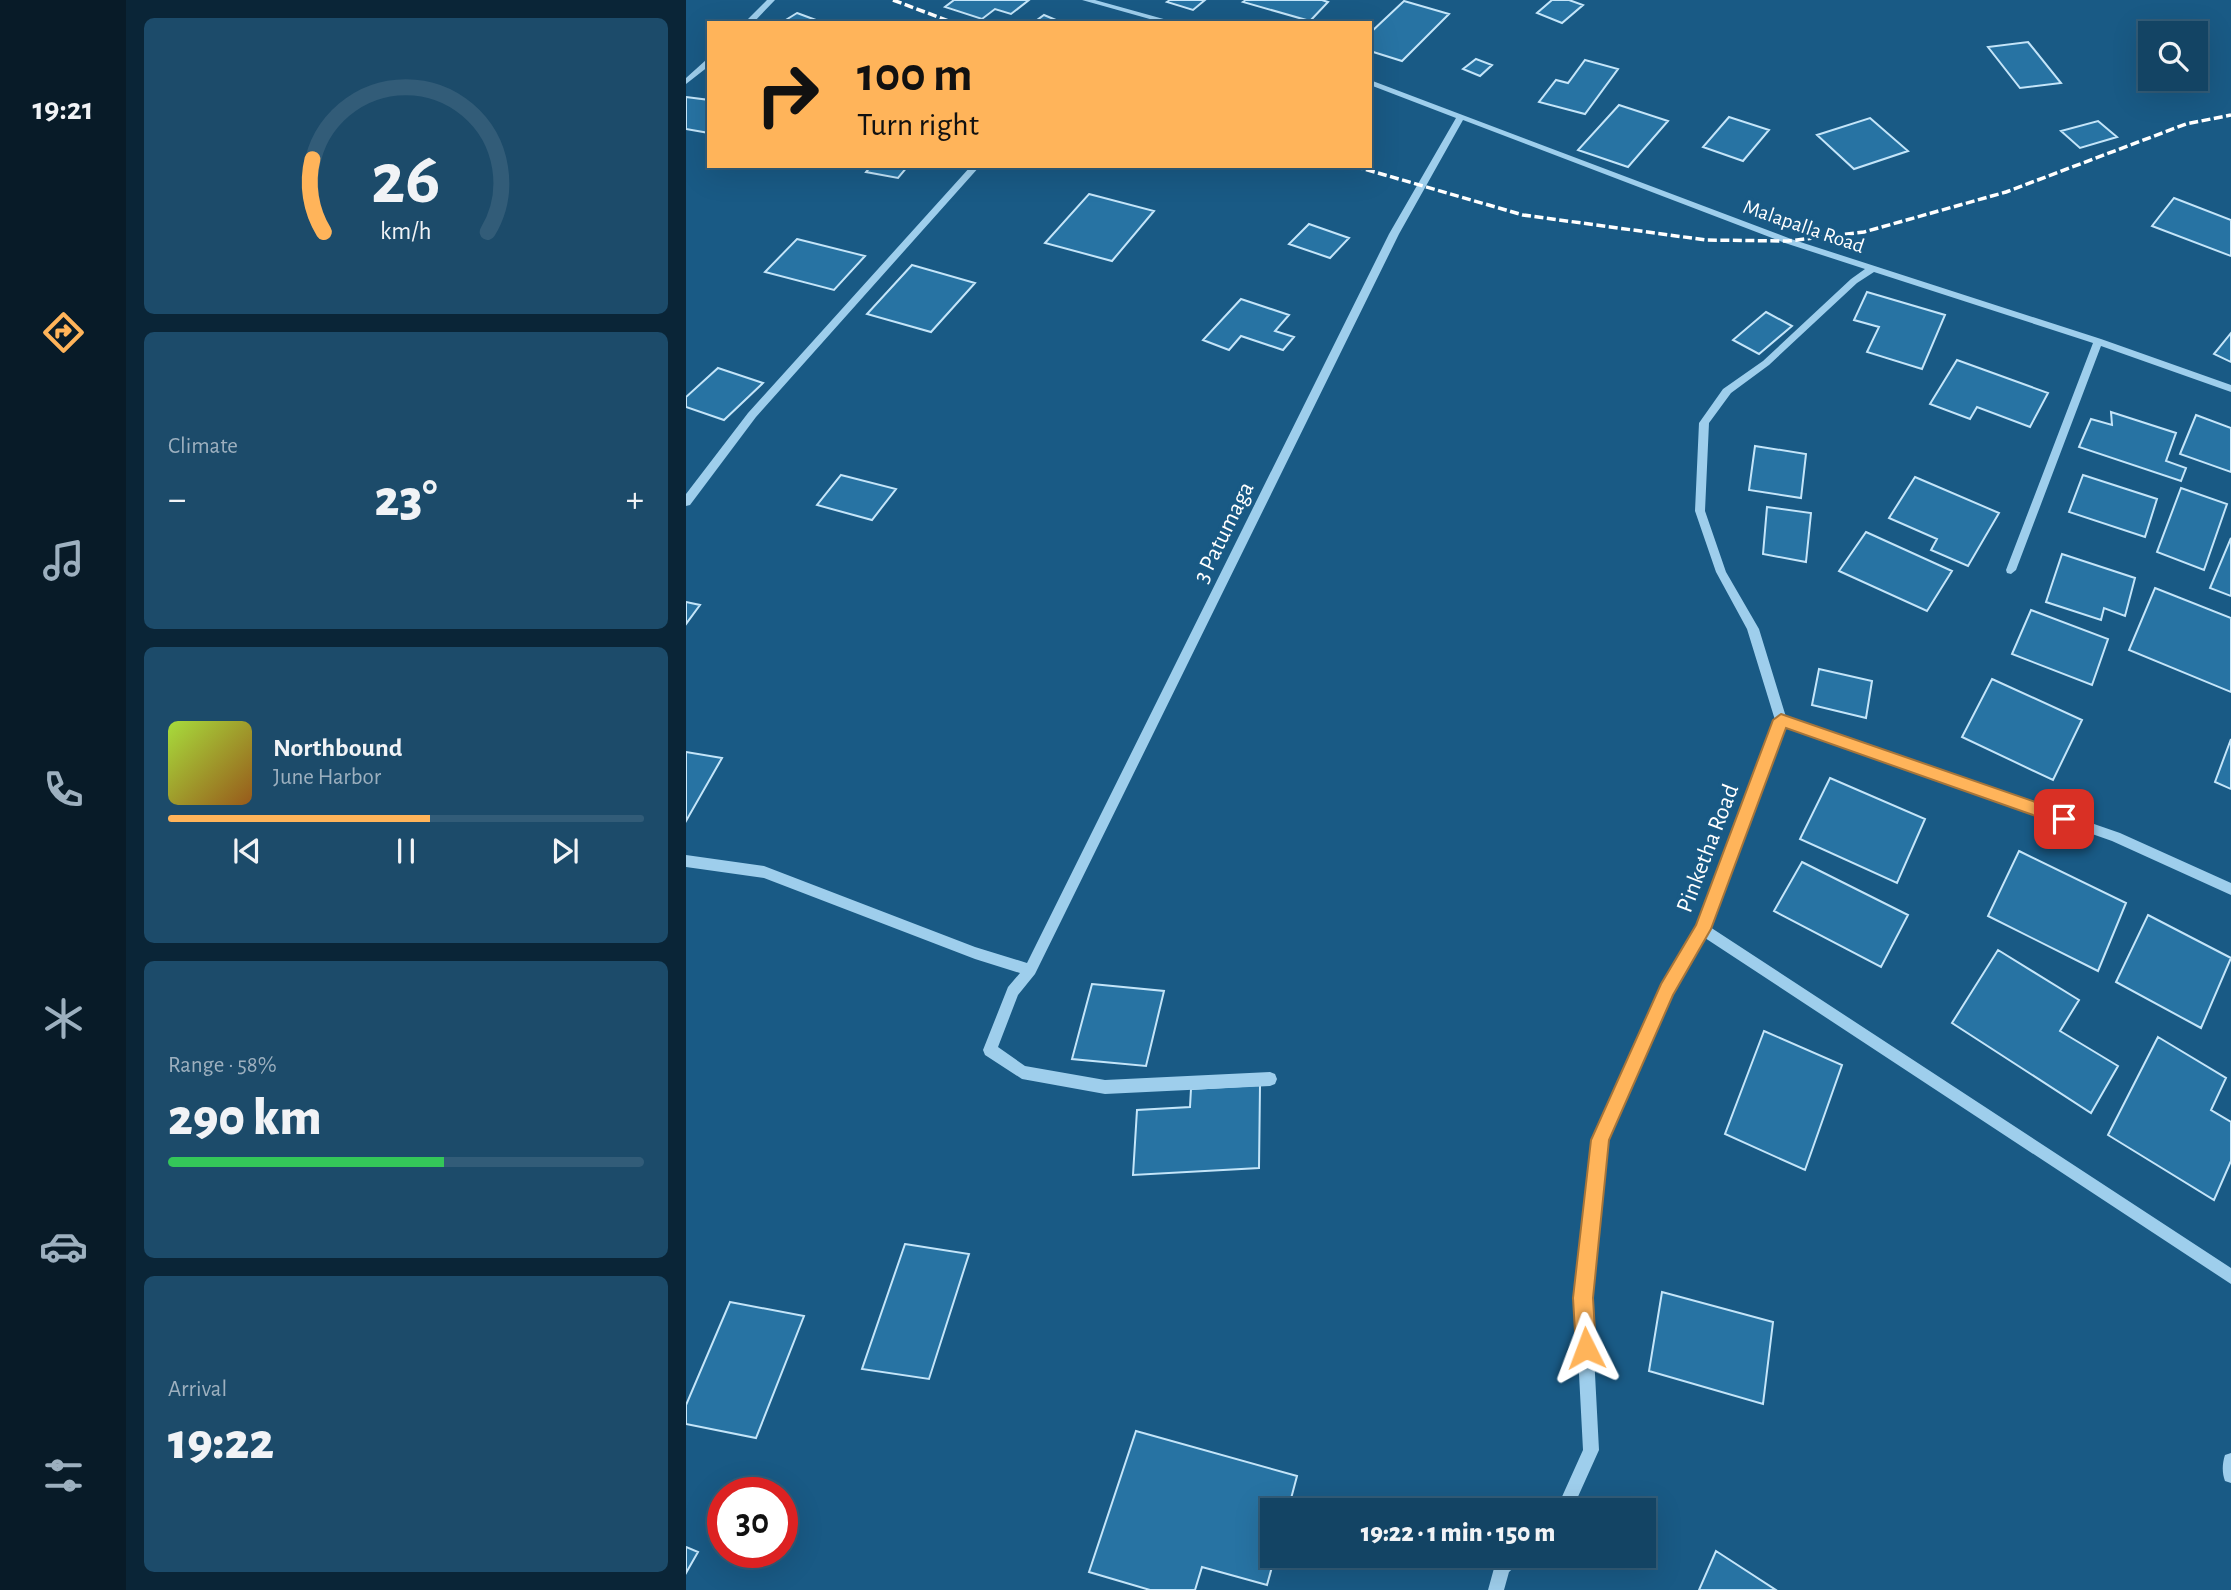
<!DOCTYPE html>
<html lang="en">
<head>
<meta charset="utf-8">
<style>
	:root { --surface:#134464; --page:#1c4b6a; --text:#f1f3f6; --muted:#9db0bf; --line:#325c78; --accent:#ffb45a }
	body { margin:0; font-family:"Alegreya Sans",sans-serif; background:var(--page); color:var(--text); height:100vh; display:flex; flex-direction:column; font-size:26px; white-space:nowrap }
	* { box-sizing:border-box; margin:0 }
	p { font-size:23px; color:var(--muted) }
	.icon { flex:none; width:38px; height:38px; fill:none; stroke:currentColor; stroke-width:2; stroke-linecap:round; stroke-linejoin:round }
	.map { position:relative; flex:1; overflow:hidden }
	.details { display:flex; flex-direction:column; gap:18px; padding:18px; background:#0a2537; width:560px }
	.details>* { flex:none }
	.guide { position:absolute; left:21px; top:21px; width:665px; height:147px; border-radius:0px; box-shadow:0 7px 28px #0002,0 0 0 2px var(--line); background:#ffb45a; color:#111; overflow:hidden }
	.buttons { position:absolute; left:1452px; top:21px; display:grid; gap:14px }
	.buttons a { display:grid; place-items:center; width:70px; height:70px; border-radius:0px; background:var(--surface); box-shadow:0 7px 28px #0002,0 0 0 2px var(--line); font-size:35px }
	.speed { position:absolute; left:21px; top:1477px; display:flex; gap:14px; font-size:35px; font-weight:700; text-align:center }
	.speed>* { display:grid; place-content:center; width:91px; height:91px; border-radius:50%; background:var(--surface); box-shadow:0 7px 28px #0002,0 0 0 2px var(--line); line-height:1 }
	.speed .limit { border:10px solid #d22; background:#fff; color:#111 }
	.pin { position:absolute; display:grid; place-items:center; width:60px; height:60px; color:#fff; margin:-30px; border-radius:14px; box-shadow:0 4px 10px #0006 }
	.me { position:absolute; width:77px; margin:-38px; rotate:357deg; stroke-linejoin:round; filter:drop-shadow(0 0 5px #0008) }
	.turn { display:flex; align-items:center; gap:24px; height:147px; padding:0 35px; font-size:32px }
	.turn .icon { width:91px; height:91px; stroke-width:2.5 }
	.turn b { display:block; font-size:49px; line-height:60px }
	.big { font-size:52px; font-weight:800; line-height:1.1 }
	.details .tile { flex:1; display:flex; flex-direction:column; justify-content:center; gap:10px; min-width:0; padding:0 24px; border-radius:10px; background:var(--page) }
	.details .dial { align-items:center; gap:0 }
	.dial svg { height:182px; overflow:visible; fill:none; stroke:var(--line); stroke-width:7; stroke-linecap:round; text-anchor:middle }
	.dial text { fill:var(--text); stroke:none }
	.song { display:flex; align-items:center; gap:21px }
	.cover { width:84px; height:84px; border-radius:10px; background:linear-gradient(135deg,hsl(80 70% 55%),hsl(30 70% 35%)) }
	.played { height:7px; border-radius:4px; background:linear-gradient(90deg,var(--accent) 55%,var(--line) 55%) }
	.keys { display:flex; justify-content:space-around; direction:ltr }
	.heat { display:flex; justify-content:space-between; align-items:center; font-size:38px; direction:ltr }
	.charge { height:10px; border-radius:5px; background:linear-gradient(90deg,#34c759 58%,var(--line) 0) }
	.trip { position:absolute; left:574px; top:1498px; width:396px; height:70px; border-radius:0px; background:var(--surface); box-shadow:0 7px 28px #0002,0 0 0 2px var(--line); font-weight:800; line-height:70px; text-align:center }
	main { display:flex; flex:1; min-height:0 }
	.dock { display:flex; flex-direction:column; width:126px; justify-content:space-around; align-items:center; background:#081b28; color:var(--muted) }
	.dock .icon { width:49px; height:49px }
	.dock .active { color:var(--accent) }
	.dock b { font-size:32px; color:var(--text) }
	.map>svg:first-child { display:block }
	.building { fill:#2773a3; stroke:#c4e5f9; stroke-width:2 }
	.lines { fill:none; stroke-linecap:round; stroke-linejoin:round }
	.minor { fill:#9eceec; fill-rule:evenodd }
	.rail { stroke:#fff; stroke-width:3.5; stroke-dasharray:9 3.5; stroke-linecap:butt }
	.route { fill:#ffb45a; stroke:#a6753a; stroke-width:2 }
	.labels { text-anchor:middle; stroke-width:7; stroke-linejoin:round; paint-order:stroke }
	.far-street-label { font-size:21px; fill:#fff; stroke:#195a85 }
	.street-label { font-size:24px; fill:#fff; stroke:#195a85 }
</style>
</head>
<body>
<main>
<nav class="dock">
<b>19:21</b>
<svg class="icon active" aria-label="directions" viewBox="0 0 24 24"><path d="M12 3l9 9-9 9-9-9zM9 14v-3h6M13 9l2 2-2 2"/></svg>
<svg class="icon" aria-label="music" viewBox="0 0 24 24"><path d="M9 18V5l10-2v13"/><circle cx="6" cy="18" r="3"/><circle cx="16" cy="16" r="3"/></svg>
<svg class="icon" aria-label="phone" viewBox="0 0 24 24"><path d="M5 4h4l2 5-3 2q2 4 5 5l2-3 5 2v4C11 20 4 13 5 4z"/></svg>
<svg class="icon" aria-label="climate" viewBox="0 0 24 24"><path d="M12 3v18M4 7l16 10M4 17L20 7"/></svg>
<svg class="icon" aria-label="car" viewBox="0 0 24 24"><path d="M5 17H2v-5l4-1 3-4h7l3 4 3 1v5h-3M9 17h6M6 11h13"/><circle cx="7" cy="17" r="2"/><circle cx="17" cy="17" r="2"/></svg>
<svg class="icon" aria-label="filters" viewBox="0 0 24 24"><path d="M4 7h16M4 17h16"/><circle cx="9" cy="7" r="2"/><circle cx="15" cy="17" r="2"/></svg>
</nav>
<section class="details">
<div class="tile dial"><svg viewBox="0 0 100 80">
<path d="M14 69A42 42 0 1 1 86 69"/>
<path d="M14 69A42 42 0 0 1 9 37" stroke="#ffb45a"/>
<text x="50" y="56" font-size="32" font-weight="700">26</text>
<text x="50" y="72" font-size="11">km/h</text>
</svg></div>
<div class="tile"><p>Climate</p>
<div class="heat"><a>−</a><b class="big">23°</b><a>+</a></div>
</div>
<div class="tile">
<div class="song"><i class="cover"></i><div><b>Northbound</b><p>June Harbor</p></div></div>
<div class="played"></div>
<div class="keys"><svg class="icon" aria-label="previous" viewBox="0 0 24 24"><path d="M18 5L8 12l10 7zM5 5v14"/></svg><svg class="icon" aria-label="pause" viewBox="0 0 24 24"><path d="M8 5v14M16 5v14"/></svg><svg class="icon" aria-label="next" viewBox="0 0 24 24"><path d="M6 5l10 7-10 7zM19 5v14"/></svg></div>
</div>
<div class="tile"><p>Range · 58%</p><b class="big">290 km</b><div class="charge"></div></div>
<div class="tile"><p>Arrival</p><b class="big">19:22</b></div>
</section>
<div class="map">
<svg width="1545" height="1590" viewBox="0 0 1545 1590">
	<rect width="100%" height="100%" fill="#195a85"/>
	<path class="building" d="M268 0H343L325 14 309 9 296 19 259 7Z
		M484 0H519L507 10 481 2Z
		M560 0H636L642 2 624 21 557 2Z
		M866 0H883L897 5 876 23 851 13Z
		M718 1 763 14 716 61 684 51V33Z
		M111 13 138 23H95Z
		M358 15 377 23H347Z
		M1342 42 1375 83 1334 88 1302 47Z
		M790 59 806 65 794 76 777 69Z
		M899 60 932 69 899 114 853 102 870 80 882 83Z
		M0 97 23 100V133L0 129Z
		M933 105 982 121 942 167 892 150Z
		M1043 117 1083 130 1057 161 1017 147Z
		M1184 118 1222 151 1168 169 1131 135Z
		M1412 121 1431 137 1394 148 1375 131Z
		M185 166H222L212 178 180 172Z
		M403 194 468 211 426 261 359 243Z
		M1488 198 1545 220V256L1466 226Z
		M623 224 663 238 644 258 603 244Z
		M111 239 179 256 148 290 79 272Z
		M226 265 289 283 245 332 181 314Z
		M1181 292 1259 315 1236 369 1181 352 1193 327 1168 320Z
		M555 299 603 315 589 331 608 337 597 350 555 336 543 350 517 340Z
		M1080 312 1106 326 1073 354 1047 340Z
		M1545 333V362L1528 354Z
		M1271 360 1362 393 1344 427 1291 407 1284 419 1244 404Z
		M32 368 77 383 38 420 0 407V397Z
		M1425 412 1490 433 1480 461 1500 468 1495 481 1393 447 1405 419 1426 425Z
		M1510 415 1545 428V472L1494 454Z
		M1069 446 1120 454 1115 498 1063 490Z
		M155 475 210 489 186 520 131 505Z
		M1397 475 1471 499 1459 537 1383 512Z
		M1229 477 1313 513 1282 566 1245 550 1251 539 1203 518Z
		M1495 488 1541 504 1518 570 1471 552Z
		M1081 507 1125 513 1120 562 1077 554Z
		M1180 532 1266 571 1241 611 1153 571Z
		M1545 538V596L1524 588Z
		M1376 554 1449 578 1439 616 1418 608 1415 620 1360 602Z
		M1469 588 1545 618V692L1443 650Z
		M0 602 14 605 0 624Z
		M1345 610 1422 639 1406 685 1326 654Z
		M1133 669 1186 681 1180 718 1126 705Z
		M1306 679 1396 720 1367 780 1276 737Z
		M1545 739V789L1529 782Z
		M0 752 36 758 0 821Z
		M1144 778 1239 819 1211 883 1114 839Z
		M1333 851 1440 903 1412 971 1302 916Z
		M1116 862 1222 915 1195 967 1088 911Z
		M1462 915 1545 958 1515 1028 1430 982Z
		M1312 950 1393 1000 1374 1031 1432 1066 1405 1113 1266 1023Z
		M406 984 478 991 460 1066 386 1059Z
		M1078 1031 1156 1065 1119 1170 1039 1134Z
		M1472 1037 1540 1078 1525 1110 1545 1122V1161L1528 1200 1422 1135Z
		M574 1085 573 1168 447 1175 451 1110 504 1107 505 1089Z
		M219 1244 283 1254 243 1379 176 1369Z
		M976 1292 1087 1322 1077 1404 963 1371Z
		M44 1302 118 1316 70 1438 0 1424V1405Z
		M450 1431 611 1476 602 1510H586V1556H589L581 1585 516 1567 509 1590H464L403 1572Z
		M0 1547 12 1552 0 1573Z
		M1030 1551 1090 1590H1013Z"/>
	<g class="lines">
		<path class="minor" d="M81 0H89L67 23H58Z
			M396 0H409L492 23H478Z
			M20 60H23V66L0 84V78Z
			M684 80 1105 239 1415 339 1545 385V392L1415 346 1330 570 1325 574 1321 573 1320 570 1407 343 1188 272 1171 283 1083 365 1045 393 1023 423 1019 511 1040 572 1073 629 1100 717 1434 833 1545 883V895L1426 841 1099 726 1024 927 1545 1268V1284L1019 938 986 994 921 1140 905 1298 913 1450 886 1510H870L897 1450 889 1298 907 1140 976 986 1011 926 1089 720 1061 629 1030 572 1009 511 1013 423 1037 389 1077 361 1165 279 1179 269 1099 243 777 120 713 234 349 974 332 995 312 1047 339 1066 419 1080 584 1072 589 1074 591 1079 589 1084 584 1086 419 1094 336 1079 299 1055 297 1050 322 987 334 973 289 959 78 878 0 867V855L78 866 289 947 341 963 703 234 770 118 684 85Z
			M285 166H294L70 417 4 505 0 506V494L62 413Z
			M1545 1453V1483L1539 1481C1536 1473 1536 1464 1539 1455Z
			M816 1556H836L834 1562 823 1572 818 1590H802L810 1561Z"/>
		<path class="rail" d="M207 0 268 23
			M668 166 837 215 1020 240 1102 241 1178 232 1320 192 1500 124 1545 115"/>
	</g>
	<path class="route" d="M1095 714 1384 814 1386 819 1384 824 1378 826 1100 728 1025 929 987 995 923 1140 907 1298 910 1348 907 1355 900 1358 893 1355 890 1348 887 1298 905 1140 975 984 1010 925 1087 720Z"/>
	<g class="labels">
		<g class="far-street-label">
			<text transform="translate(1118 226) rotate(19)" y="7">Malapalla Road</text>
		</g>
		<g class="street-label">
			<text transform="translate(537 532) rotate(-64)" y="8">3 Patumaga</text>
			<text transform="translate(1021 848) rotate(-69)" y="8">Pinketha Road</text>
		</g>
	</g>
</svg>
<div class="buttons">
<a><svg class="icon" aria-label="search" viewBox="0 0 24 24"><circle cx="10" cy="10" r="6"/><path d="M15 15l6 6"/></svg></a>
</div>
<div class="speed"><div class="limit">30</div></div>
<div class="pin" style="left:1378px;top:819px;background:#d93025"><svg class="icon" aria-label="arrive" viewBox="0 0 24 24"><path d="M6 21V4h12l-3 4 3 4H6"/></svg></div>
<svg class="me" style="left:900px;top:1348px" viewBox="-20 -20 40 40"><path d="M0-17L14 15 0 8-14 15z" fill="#ffb45a" stroke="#fff" stroke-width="4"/></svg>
<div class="trip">19:22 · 1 min · 150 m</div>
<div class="guide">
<div class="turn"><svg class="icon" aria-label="right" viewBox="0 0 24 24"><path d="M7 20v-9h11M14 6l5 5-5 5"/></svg><div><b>100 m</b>Turn right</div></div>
</div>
</div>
</main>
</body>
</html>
